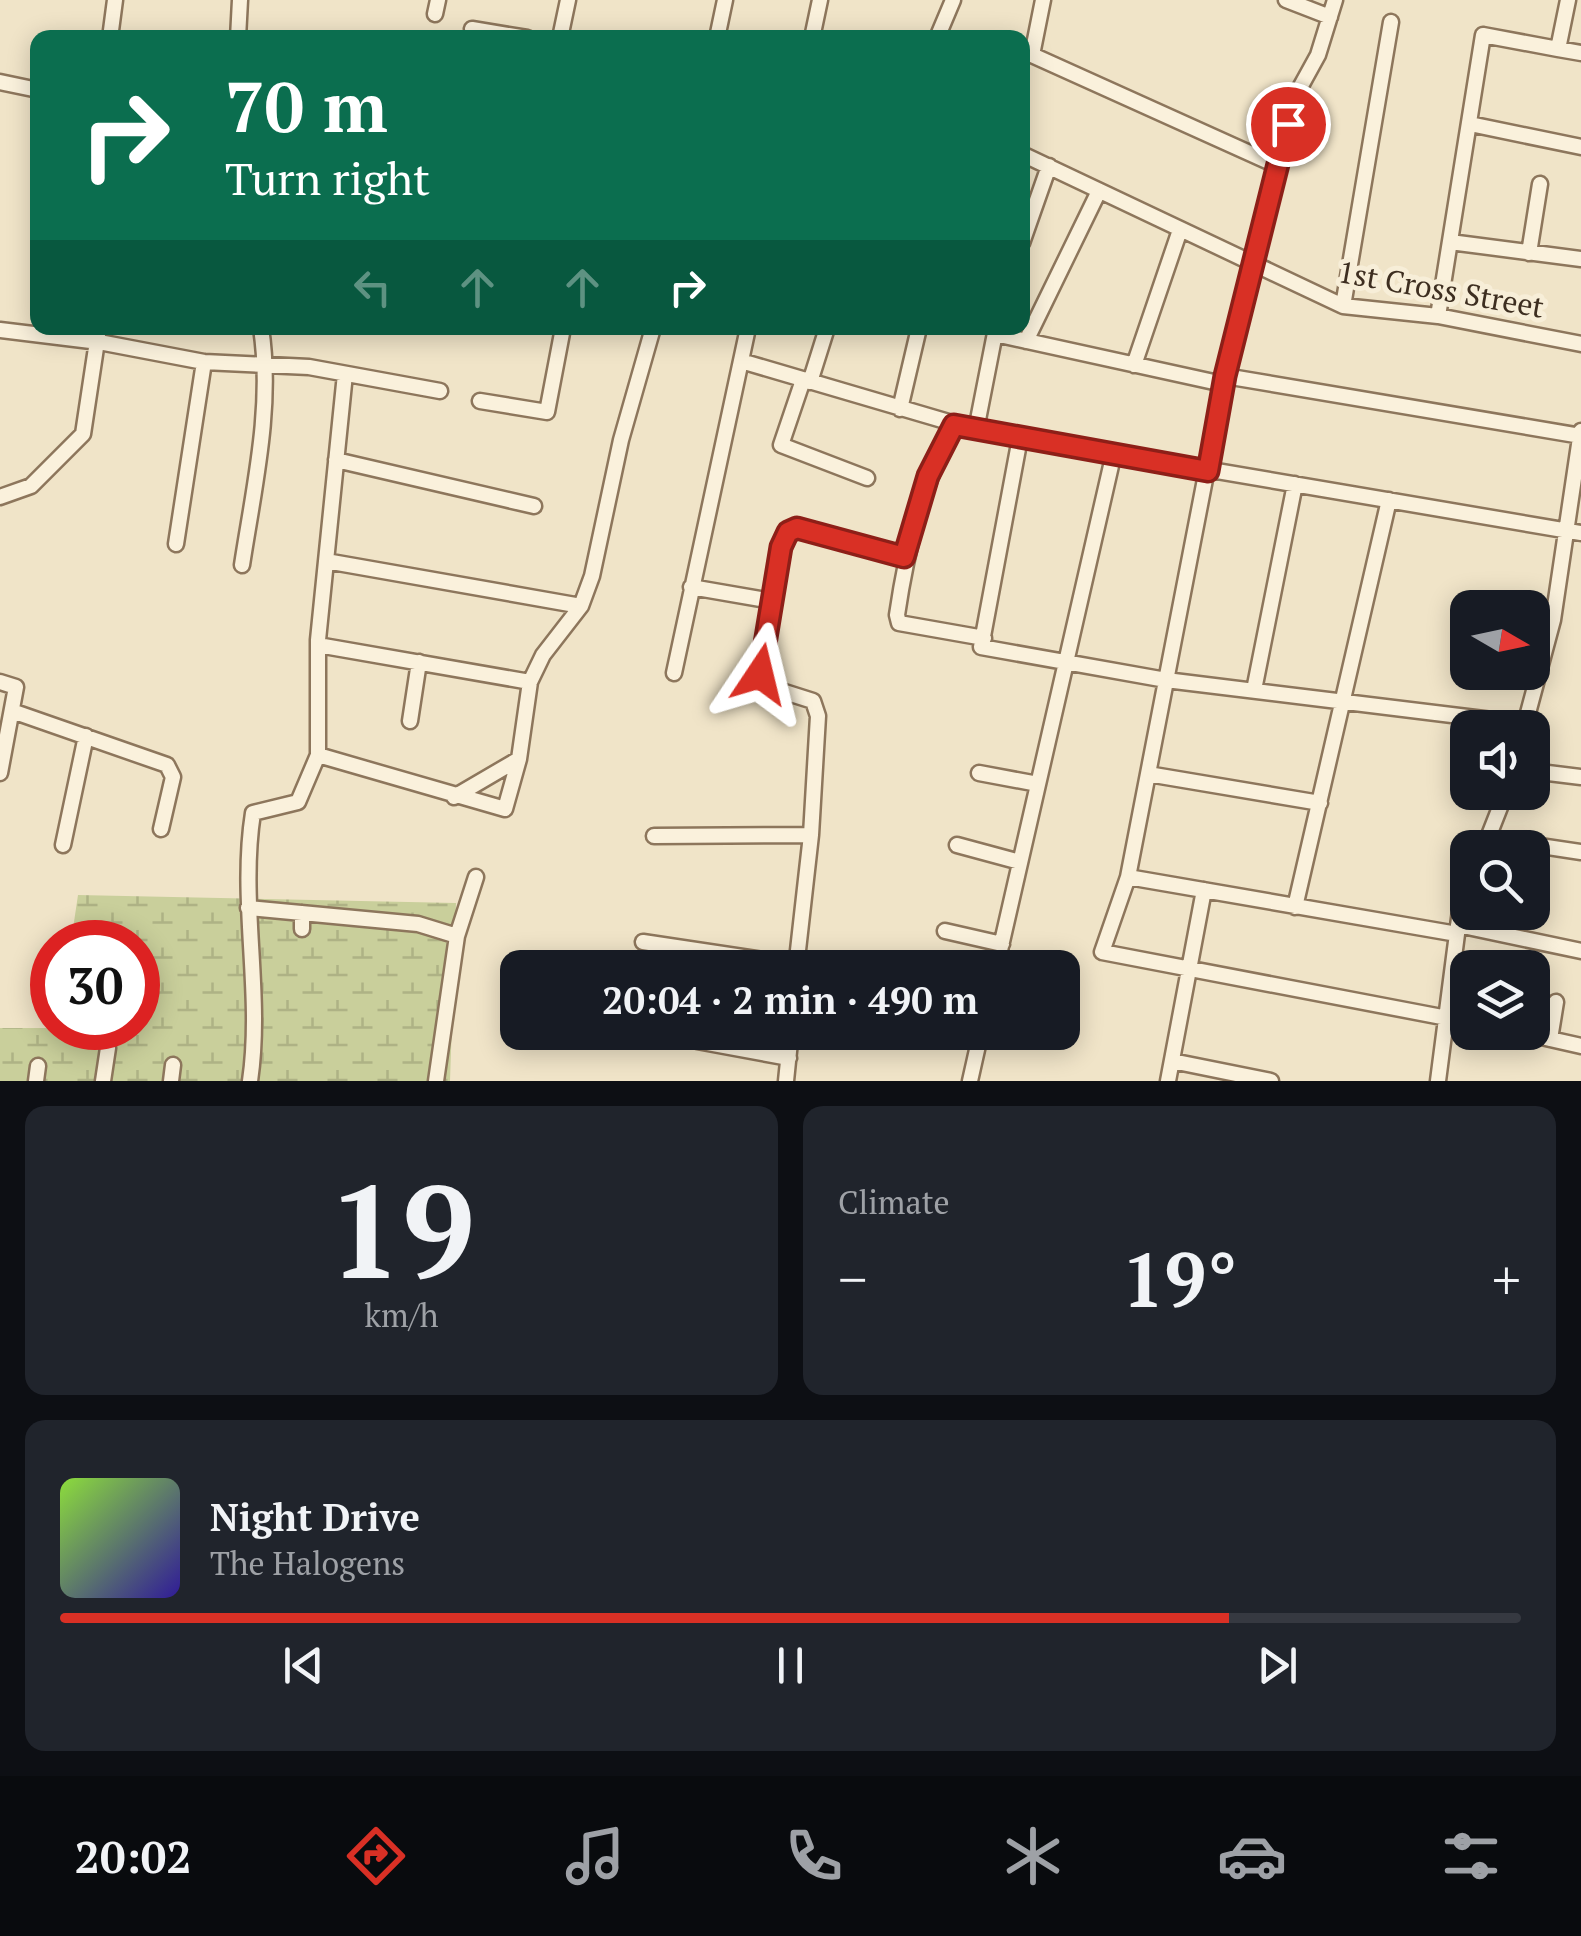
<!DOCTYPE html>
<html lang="en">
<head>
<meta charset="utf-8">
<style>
	:root { --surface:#171b24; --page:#20242c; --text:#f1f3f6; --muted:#9ea1a6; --line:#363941; --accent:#d93025 }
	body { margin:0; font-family:"PT Serif",serif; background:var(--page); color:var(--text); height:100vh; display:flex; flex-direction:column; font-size:38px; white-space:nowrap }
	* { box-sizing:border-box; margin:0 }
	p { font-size:32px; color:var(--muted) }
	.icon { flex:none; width:55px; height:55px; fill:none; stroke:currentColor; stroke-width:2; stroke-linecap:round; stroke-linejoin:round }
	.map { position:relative; height:1081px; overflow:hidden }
	.drawer { display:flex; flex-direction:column; gap:25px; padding:25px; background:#0d0f14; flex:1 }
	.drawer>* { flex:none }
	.banner { position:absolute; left:30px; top:30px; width:1000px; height:305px; border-radius:20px; box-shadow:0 5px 25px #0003; background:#0b6e4f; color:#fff; overflow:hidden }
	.needle { width:65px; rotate:99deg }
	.tools { position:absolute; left:1450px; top:590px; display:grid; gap:20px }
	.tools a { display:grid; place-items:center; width:100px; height:100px; border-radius:20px; background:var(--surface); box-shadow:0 5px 25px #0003; font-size:50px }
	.speed { position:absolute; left:30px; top:920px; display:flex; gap:20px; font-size:50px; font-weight:700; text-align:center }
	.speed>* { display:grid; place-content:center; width:130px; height:130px; border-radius:50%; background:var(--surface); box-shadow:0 5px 25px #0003; line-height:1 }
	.speed .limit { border:15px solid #d22; background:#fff; color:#111 }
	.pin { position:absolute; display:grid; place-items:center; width:85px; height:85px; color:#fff; margin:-42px; border:5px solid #fff; border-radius:50%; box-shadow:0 2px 10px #0007 }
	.me { position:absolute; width:110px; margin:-55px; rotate:10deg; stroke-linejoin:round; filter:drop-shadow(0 0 8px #0008) }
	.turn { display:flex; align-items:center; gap:35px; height:210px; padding:0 30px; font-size:45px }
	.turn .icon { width:130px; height:130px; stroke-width:2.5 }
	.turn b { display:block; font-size:70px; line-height:85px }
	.lanes { display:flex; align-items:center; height:95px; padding:0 30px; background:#0003; justify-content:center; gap:50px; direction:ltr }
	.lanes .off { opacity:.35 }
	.big { font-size:75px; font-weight:700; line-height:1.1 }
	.drawer .tile { flex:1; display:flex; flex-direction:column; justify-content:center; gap:15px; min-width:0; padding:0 35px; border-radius:20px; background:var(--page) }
	.drawer .dial { align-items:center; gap:0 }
	.dial b { font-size:130px; line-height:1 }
	.song { display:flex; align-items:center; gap:30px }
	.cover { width:120px; height:120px; border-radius:15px; background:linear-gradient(135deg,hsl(90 70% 55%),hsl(250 70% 35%)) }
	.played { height:10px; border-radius:5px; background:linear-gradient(90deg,var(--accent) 80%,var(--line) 80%) }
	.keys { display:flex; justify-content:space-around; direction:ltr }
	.heat { display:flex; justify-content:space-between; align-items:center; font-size:55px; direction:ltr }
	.drawer .tiles { flex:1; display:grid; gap:25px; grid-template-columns:1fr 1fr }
	.tile:last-child { grid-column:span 2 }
	.trip { position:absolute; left:500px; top:950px; width:580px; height:100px; border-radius:20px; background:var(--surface); box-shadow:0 5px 25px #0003; font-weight:700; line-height:100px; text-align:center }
	.dock { display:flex; height:160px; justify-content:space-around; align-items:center; background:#090b0e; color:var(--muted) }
	.dock .icon { width:70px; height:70px }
	.dock .active { color:var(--accent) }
	.dock b { font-size:45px; color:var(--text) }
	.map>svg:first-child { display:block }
	.wetland { fill:url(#wetland-marsh) }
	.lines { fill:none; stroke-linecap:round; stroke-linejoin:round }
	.minor-casing { stroke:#8d765c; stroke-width:19 }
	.minor { stroke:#faf1dc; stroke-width:14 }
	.route-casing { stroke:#8d1f18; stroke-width:25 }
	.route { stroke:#d93025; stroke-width:18 }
	.labels { text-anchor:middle; stroke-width:10; stroke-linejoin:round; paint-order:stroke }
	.street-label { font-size:30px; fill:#3d2e20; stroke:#f7eed8 }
</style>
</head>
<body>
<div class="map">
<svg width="1581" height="1081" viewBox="0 0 1581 1081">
	<defs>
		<pattern id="wetland-marsh" width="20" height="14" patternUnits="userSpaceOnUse" patternTransform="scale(2.5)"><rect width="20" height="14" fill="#c9cf9b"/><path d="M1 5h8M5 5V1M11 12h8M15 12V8" fill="none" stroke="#aeb285"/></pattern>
	</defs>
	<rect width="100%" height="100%" fill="#f0e4c8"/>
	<path class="wetland" d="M78 895 456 903 450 1081H0V1028H138V942H71Z"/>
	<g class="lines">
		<defs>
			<path id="minor" d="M1043 0 1032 55 1278 166
				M1286 0 1330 17
				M1335 0 1318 55 1296 95 1225 376 1128 877 1102 952 1468 1022
				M1568 0 1558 49 1581 53
				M435 14 438 0
				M472 29 527 38
				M110 38 115 0
				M238 38 240 0
				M560 38 568 0
				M717 38 725 0
				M812 38 820 0
				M937 38 953 0
				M0 82 38 90
				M1470 124 1581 147
				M1022 154 1343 306 1438 316 1581 344
				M1450 242 1581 259
				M1022 243 1049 166
				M1529 253 1540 184
				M1343 306 1391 22
				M1438 316 1483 35 1558 49
				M0 330 99 342 204 362 309 367 440 391
				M995 334 1223 384
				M1026 341 1099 191
				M741 361 976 430 1581 533
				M1134 365 1180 230
				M1225 376 1581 436
				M803 380 781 445 867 478
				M810 382 827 328
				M480 401 547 412 563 328
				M900 409 919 328
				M954 425C922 487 907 547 897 615L899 623 984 638
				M976 430 996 328
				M1020 438 981 647 1166 680 1525 724
				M336 460 534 506
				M0 497 31 486 83 434 99 328
				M176 544 204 362
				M326 561 581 606
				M242 565C254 487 273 406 261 328
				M691 587 772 601
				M318 645 530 682
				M674 673 748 328
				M0 682 16 687 0 773
				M1254 690 1295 484
				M12 711 167 765 173 777 161 829
				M410 721 419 662
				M1524 728 1553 620 1581 431
				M318 755 505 809 519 759 530 682 543 655 581 606 592 576 621 440 653 328
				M1532 771 1581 777
				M979 773 1038 784
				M1148 774 1320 803
				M454 797 519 759
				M654 836 811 835
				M1487 838 1581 852
				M63 845 86 736
				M957 845 1020 862
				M1484 848 1506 792
				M1128 877 1457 934
				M1295 907 1389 500
				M248 908 418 924 457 936
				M302 913V929
				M1458 925 1581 951
				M945 931 1002 944
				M643 942 796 965
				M796 968 811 835 818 716 813 701 772 688 760 674 781 547 788 532 797 528 904 557
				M996 968 1113 457
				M1519 1032 1581 1046
				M1550 1039 1556 1002
				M697 1041 789 1058
				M1172 1061 1271 1081
				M36 1081 38 1066
				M103 1081 108 1048
				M171 1081 173 1065
				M250 1081C263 993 239 902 253 813L298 802 318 755V640L345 374
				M436 1081 457 936 476 877
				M786 1081 791 1032
				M970 1081 981 1032
				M1168 1081 1204 890
				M1438 1081 1461 903 1468 886"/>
		</defs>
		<use href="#minor" class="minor-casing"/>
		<use href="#minor" class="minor"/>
	</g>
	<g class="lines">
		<defs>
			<path id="route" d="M760 674 781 547 788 532 797 528 904 557 928 476 954 425 1208 471 1225 376 1288 124"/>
		</defs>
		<use href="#route" class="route-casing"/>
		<use href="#route" class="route"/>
	</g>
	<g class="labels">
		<g class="street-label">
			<text transform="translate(1441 290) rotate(10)" y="10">1st Cross Street</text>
		</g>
	</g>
</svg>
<div class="tools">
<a><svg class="needle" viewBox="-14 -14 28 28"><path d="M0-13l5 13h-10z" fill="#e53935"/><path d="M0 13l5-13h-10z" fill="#9ea1a6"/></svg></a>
<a><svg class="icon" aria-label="sound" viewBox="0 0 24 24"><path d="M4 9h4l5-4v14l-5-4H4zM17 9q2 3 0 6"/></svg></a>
<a><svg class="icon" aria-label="search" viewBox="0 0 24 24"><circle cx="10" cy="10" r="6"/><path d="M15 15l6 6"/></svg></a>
<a><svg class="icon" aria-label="layers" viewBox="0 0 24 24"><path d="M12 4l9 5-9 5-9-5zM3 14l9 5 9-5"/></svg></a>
</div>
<div class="speed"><div class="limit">30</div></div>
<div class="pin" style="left:1288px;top:124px;background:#d93025"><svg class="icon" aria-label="arrive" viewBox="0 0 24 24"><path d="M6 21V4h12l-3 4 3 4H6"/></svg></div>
<svg class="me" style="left:760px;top:674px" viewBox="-20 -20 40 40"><path d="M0-17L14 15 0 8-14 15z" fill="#d93025" stroke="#fff" stroke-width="4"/></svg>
<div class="trip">20:04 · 2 min · 490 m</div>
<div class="banner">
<div class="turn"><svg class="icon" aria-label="right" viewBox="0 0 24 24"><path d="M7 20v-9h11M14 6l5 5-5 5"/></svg><div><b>70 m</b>Turn right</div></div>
<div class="lanes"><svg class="icon off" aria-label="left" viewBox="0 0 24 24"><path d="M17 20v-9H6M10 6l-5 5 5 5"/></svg><svg class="icon off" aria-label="ahead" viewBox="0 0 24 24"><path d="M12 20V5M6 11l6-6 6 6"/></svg><svg class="icon off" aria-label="ahead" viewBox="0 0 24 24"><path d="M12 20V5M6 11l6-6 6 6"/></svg><svg class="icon" aria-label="right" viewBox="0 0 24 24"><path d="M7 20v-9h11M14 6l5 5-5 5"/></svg></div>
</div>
</div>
<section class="drawer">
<div class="tiles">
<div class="tile dial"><b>19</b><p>km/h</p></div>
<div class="tile"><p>Climate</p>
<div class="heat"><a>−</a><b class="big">19°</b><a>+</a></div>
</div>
<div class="tile">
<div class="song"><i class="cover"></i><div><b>Night Drive</b><p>The Halogens</p></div></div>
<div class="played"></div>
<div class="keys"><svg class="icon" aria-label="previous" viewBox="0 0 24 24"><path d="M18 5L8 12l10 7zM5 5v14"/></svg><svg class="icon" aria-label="pause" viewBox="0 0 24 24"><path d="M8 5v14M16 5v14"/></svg><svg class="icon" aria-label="next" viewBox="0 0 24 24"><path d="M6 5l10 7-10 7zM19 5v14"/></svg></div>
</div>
</div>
</section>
<nav class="dock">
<b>20:02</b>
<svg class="icon active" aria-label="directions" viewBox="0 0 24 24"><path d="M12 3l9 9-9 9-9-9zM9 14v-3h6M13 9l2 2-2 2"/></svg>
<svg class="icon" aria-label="music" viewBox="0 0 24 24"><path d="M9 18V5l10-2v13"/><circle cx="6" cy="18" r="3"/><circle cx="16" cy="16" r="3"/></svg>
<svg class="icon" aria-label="phone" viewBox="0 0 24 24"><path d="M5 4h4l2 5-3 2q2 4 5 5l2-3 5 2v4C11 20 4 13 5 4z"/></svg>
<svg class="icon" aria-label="climate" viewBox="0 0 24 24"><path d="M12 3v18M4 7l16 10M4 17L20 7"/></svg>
<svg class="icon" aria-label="car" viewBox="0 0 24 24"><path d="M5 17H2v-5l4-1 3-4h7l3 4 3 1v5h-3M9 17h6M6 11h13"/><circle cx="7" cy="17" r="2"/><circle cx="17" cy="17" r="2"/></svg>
<svg class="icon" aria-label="filters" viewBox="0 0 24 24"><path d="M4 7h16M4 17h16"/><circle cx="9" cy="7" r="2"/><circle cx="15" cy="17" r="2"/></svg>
</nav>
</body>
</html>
